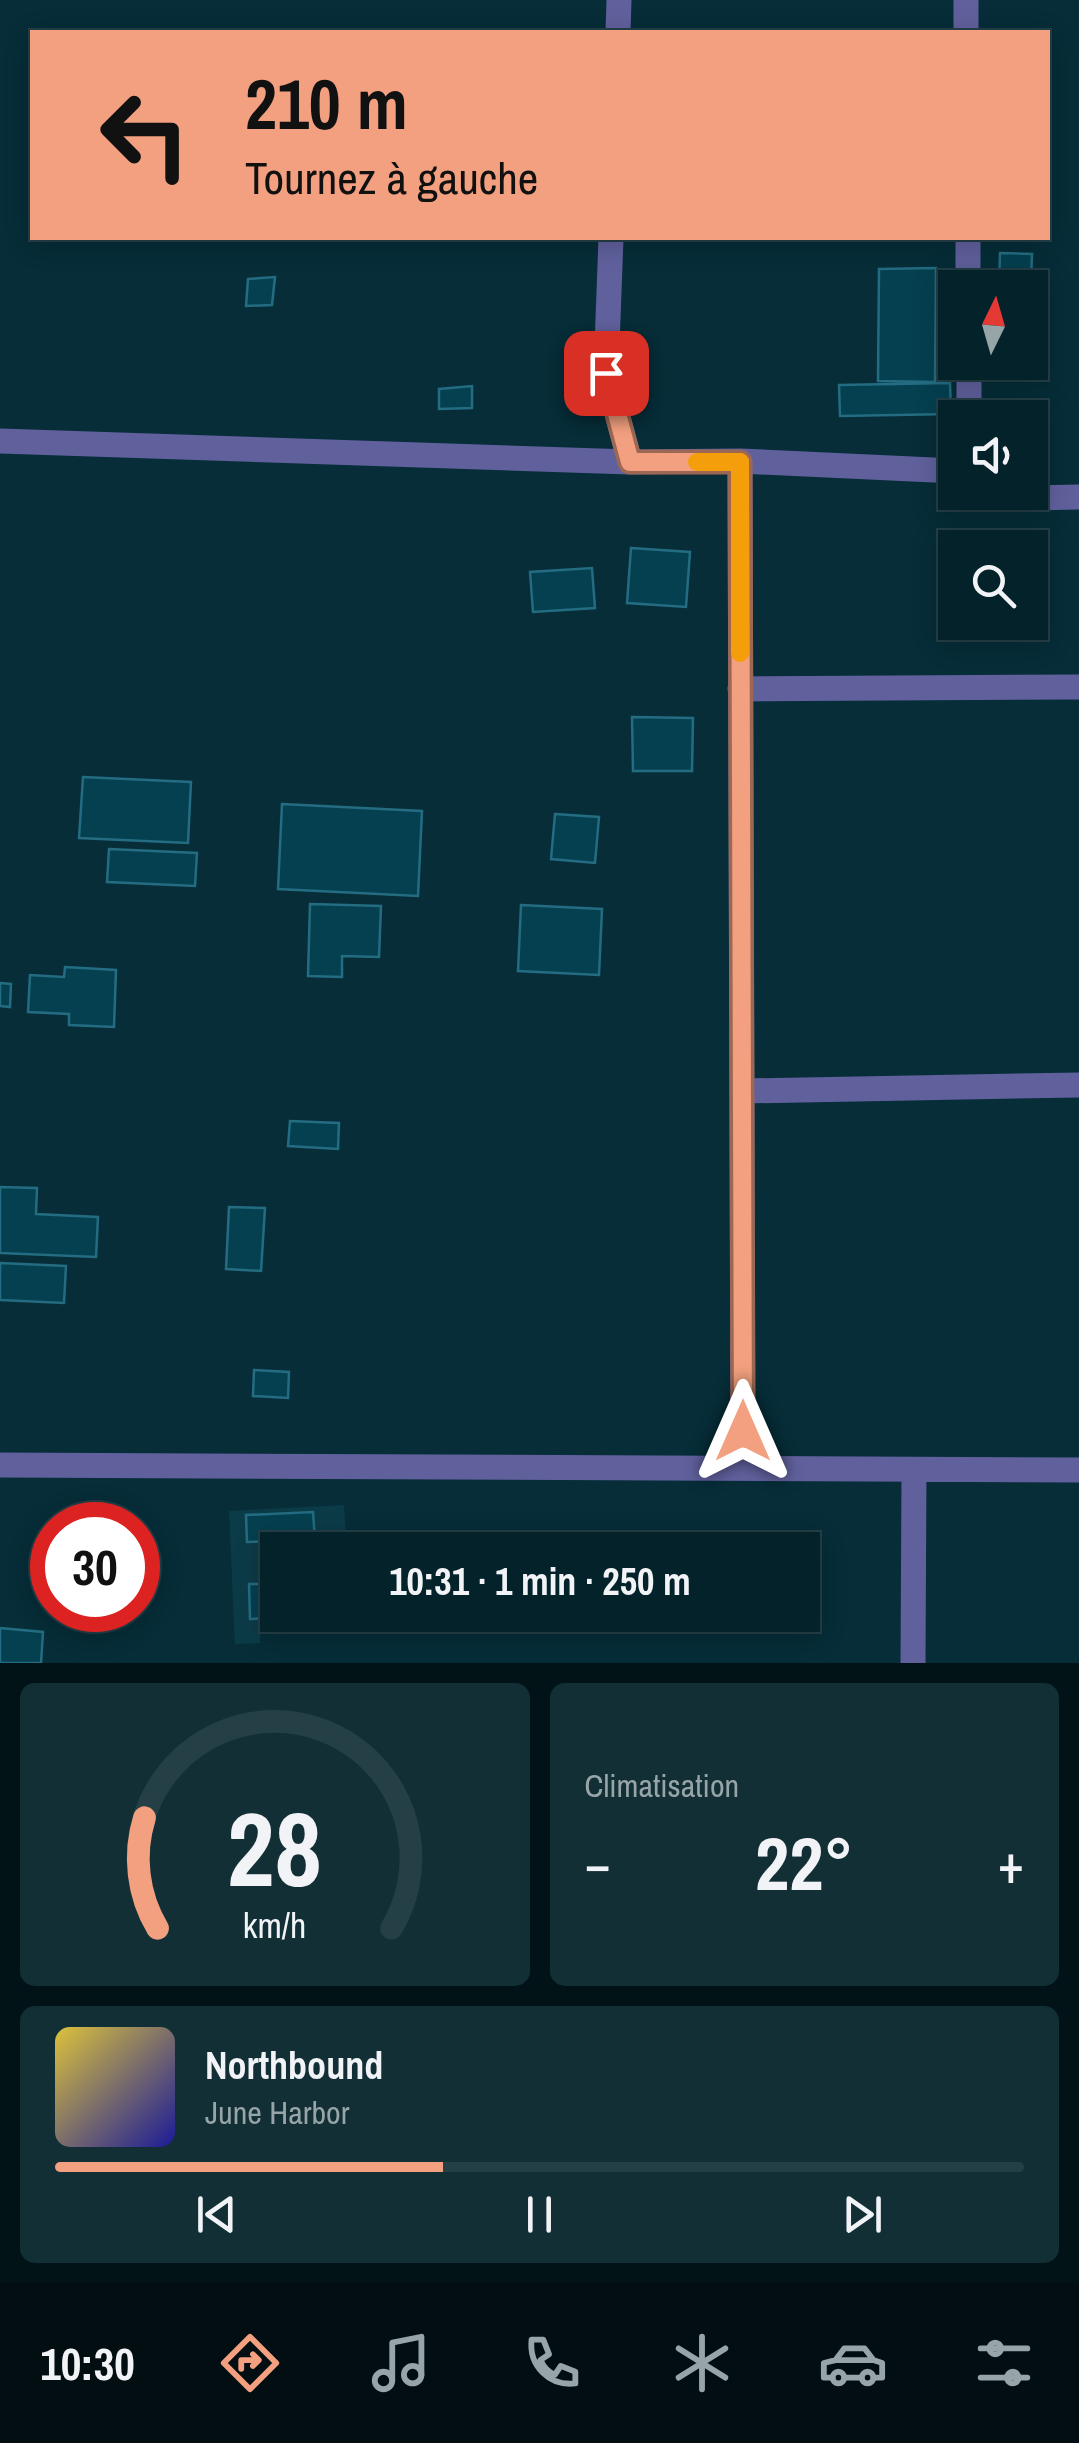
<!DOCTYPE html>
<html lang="fr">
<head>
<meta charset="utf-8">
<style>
	:root { --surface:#04222a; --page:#122f36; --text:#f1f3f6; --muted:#97a4a8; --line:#253f47; --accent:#f2a07f }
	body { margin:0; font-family:"Archivo Narrow",sans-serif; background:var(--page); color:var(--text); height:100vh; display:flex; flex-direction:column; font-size:38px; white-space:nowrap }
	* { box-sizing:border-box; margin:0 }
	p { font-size:32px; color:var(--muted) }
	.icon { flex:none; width:55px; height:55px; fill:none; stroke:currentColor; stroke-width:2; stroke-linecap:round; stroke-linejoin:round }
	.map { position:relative; height:1663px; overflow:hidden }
	.drawer { display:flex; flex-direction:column; gap:20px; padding:20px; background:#021317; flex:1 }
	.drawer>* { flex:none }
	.banner { position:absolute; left:30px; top:30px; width:1020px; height:210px; border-radius:0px; box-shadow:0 5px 25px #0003,0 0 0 2px var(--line); background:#f2a07f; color:#111; overflow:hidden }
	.needle { width:65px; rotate:5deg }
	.controls { position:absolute; left:938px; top:270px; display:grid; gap:20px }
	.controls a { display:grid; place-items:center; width:110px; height:110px; border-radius:0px; background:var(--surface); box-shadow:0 5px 25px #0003,0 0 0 2px var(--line); font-size:50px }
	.speed { position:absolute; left:30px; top:1502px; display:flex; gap:20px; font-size:50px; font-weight:700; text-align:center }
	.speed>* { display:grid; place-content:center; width:130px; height:130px; border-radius:50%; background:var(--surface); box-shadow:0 5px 25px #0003,0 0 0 2px var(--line); line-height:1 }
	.speed .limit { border:15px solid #d22; background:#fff; color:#111 }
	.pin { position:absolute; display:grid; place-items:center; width:85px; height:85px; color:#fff; margin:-42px; border-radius:20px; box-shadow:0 5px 15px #0006 }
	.me { position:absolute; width:110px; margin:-55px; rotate:0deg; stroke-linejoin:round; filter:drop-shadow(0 0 8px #0008) }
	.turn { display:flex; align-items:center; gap:35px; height:210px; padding:0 50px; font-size:45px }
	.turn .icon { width:130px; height:130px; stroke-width:2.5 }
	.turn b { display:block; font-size:70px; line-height:85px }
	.big { font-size:75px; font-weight:800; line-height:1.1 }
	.drawer .card { flex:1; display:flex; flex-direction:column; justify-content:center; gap:15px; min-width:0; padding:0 35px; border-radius:15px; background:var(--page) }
	.drawer .dial { align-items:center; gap:0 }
	.dial svg { height:260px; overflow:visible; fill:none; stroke:var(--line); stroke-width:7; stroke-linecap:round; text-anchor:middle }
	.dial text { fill:var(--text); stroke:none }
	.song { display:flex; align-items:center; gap:30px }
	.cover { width:120px; height:120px; border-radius:15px; background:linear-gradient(135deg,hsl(50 70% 55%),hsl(240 70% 35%)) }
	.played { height:10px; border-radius:5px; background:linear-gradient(90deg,var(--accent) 40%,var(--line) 40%) }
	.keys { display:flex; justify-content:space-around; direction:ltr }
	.heat { display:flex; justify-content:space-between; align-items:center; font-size:55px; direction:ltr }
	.drawer .tiles { flex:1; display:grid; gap:20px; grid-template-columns:1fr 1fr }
	.card:last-child { grid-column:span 2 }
	.trip { position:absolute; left:260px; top:1532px; width:560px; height:100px; border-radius:0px; background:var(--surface); box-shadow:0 5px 25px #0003,0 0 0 2px var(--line); font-weight:800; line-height:100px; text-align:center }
	.tabs { display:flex; height:160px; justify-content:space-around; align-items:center; background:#020e11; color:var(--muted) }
	.tabs .icon { width:70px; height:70px }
	.tabs .active { color:var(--accent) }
	.tabs b { font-size:45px; color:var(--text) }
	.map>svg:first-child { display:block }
	.built { fill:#0c3b48 }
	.building { fill:#054050; stroke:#246c82; stroke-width:2.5 }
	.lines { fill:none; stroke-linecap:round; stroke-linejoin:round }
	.street { stroke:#60609d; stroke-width:25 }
	.route-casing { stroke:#9d6853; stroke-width:25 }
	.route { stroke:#f2a07f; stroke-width:18 }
	.slow { stroke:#f59e0b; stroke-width:18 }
</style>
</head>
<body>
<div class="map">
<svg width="1079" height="1663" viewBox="0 0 1079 1663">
	<rect width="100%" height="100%" fill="#062d38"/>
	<path class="built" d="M344 1505 347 1550H278V1615H350L351 1626 260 1631V1643L235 1644 229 1511Z"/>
	<path class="building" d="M1000 253 1032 254 1030 308V288H999Z
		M936 268 935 382 878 381 879 269Z
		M275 277 272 305 246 306 248 279Z
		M950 383 951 414 840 416 839 385Z
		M472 386V408L439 409V389Z
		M631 548 690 552 686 607 627 603Z
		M592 568 595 608 533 612 530 572Z
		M632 717 693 718 692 771H633Z
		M83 777 191 782 188 843 79 838Z
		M282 804 422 811 418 896 278 889Z
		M555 814 599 817 595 863 551 859Z
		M109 849 197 853 195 886 107 882Z
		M310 904 381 906 379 957 342 956V977L308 976Z
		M521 905 602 909 599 975 518 971Z
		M65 967 116 970 114 1027 69 1025V1014L28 1012 30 975 64 977Z
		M0 983 11 984 10 1007 0 1006Z
		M290 1121 339 1123 338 1149 288 1146Z
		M0 1187 37 1188 36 1214 98 1217 96 1257 0 1253Z
		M229 1207 265 1208 261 1271 226 1269Z
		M0 1263 66 1266 64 1303 0 1300Z
		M254 1370 289 1372 288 1398 253 1396Z
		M313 1512 315 1540 247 1542 246 1515Z
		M249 1584H278V1615L326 1616 250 1619Z
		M0 1628 43 1632 41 1663H0Z"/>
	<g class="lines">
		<path class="street" d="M966 0V32
			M618 32 619 0
			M611 238 606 373 630 462
			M968 238V288
			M969 362V418
			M0 441 630 462 740 461 955 471
			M740 461 743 1468
			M971 492 972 499 1079 497
			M740 689 1079 687
			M742 1091 1079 1085
			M0 1465 1079 1470
			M913 1663 914 1470"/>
	</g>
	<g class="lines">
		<defs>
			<path id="route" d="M606 373 630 462H740L743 1431"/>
		</defs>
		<use href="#route" class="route-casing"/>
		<use href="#route" class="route"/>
		<path class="slow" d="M697 462H740V653"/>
	</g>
</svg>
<div class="controls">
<a><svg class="needle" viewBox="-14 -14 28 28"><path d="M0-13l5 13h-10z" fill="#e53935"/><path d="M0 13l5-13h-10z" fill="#97a4a8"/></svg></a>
<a><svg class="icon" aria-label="sound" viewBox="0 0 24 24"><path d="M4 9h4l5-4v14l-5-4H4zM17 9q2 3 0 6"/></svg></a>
<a><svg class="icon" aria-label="search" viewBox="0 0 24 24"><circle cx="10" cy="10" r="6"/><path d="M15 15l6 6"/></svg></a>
</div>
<div class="speed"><div class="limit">30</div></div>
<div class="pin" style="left:606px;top:373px;background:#d93025"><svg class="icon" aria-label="arrive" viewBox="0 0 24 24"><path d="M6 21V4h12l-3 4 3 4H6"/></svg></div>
<svg class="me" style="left:743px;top:1431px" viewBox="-20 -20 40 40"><path d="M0-17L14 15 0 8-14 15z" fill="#f2a07f" stroke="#fff" stroke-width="4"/></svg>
<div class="trip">10:31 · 1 min · 250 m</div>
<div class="banner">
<div class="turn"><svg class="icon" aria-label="left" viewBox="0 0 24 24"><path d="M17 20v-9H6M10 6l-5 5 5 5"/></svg><div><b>210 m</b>Tournez à gauche</div></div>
</div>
</div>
<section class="drawer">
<div class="tiles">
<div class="card dial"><svg viewBox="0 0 100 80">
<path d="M14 69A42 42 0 1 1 86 69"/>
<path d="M14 69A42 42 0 0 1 10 35" stroke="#f2a07f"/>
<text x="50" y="56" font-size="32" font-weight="700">28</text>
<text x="50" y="72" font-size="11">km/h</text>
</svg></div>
<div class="card"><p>Climatisation</p>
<div class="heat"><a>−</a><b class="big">22°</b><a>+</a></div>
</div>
<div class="card">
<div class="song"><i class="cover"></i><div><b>Northbound</b><p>June Harbor</p></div></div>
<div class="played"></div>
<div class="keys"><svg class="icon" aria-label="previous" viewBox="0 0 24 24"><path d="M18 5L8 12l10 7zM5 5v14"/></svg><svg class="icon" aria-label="pause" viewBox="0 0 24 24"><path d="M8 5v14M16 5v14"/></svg><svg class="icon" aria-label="next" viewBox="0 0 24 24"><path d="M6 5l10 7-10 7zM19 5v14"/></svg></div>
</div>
</div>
</section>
<nav class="tabs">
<b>10:30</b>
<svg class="icon active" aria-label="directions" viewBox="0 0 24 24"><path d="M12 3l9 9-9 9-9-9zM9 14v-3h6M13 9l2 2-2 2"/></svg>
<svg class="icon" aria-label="music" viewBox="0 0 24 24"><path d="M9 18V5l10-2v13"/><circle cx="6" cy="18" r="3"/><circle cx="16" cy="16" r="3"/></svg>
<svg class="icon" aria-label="phone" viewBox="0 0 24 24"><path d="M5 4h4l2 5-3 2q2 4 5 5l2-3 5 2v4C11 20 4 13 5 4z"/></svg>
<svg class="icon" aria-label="climate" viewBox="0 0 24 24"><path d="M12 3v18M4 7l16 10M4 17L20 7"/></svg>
<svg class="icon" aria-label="car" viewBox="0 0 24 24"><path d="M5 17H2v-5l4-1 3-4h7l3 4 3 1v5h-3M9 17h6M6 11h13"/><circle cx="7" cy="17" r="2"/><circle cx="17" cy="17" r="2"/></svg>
<svg class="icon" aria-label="filters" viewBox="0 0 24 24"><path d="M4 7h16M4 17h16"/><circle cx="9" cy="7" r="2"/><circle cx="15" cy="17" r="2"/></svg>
</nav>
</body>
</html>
